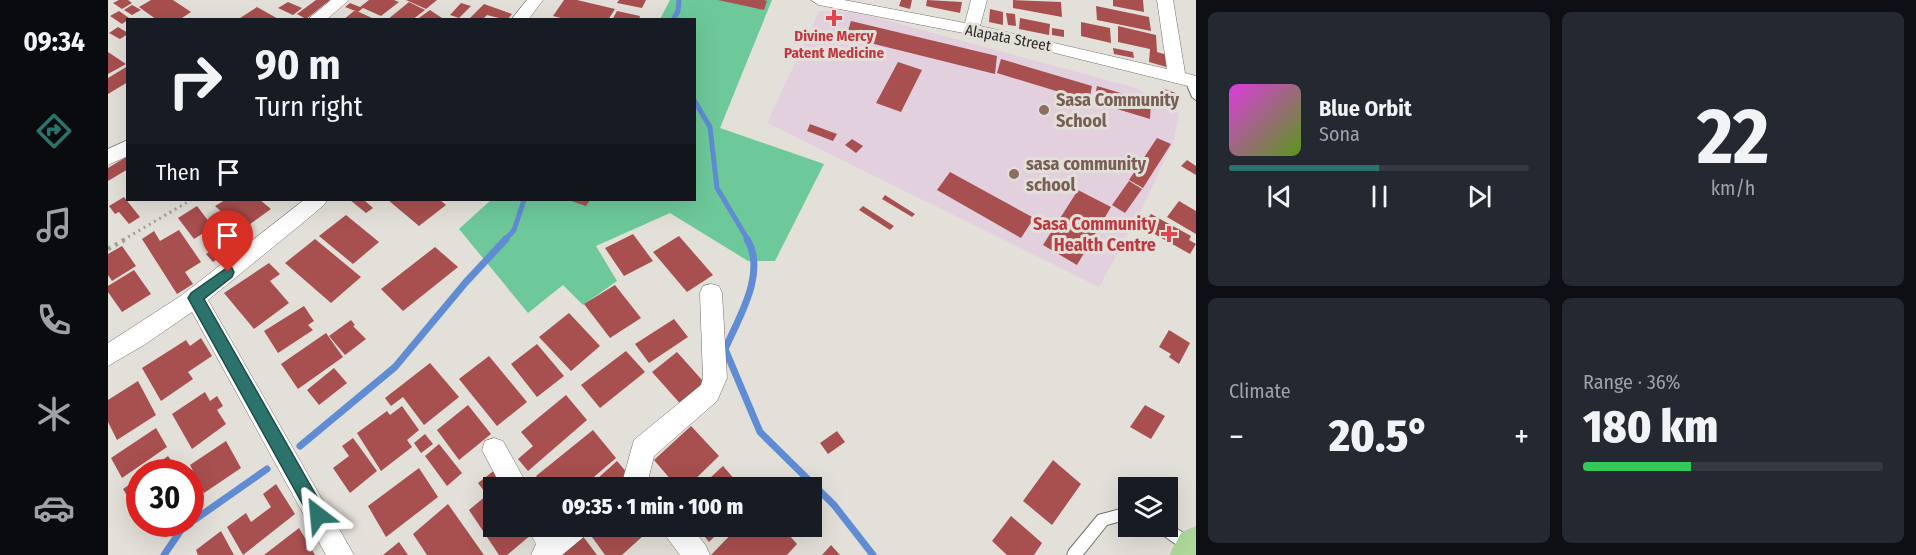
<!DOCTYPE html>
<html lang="en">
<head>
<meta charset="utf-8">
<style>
	:root { --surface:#171b24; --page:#242831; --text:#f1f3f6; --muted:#9ea1a6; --line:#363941; --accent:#2c736b }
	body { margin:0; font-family:"Fira Sans Condensed",sans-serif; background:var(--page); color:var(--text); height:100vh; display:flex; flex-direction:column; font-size:22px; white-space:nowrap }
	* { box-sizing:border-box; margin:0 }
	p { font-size:20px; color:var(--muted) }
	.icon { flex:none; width:33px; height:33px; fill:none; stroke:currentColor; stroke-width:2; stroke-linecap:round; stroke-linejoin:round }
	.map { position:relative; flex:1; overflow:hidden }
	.side { display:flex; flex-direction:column; gap:12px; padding:12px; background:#0d0f14; width:720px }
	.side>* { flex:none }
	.banner { position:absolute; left:18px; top:18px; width:570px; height:183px; border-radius:0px; box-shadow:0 6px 24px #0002; background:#171b24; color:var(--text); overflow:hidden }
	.fabs { position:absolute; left:1010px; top:477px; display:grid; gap:12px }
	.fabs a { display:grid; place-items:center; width:60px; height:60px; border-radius:0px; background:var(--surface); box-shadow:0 6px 24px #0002; font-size:30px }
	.speed { position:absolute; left:18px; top:459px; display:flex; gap:12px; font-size:30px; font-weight:700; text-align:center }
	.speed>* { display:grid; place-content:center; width:78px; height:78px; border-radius:50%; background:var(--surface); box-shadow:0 6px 24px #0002; line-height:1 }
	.speed .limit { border:9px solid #d22; background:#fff; color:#111 }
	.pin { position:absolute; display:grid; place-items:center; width:51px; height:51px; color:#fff; margin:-62px -26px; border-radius:50% 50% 50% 0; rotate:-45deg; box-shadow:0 0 6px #0007 }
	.pin .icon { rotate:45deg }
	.me { position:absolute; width:66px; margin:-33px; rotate:331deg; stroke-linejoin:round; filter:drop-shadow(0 0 4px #0008) }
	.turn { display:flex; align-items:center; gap:21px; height:126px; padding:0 30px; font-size:27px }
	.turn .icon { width:78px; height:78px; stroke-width:2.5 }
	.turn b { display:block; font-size:42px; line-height:51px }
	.then { display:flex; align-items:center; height:57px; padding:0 30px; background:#0003; gap:12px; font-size:22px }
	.big { font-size:45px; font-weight:800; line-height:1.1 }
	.side .widget { flex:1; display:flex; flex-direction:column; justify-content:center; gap:9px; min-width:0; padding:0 21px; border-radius:9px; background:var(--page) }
	.side .dial { align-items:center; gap:0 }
	.dial b { font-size:78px; line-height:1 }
	.song { display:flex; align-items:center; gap:18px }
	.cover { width:72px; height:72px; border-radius:9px; background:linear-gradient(135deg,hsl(300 70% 55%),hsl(90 70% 35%)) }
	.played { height:6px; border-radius:3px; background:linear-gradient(90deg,var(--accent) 50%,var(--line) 50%) }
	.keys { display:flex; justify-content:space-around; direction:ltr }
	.heat { display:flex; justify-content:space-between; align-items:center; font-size:33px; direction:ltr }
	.charge { height:9px; border-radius:4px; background:linear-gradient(90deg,#34c759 36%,var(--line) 0) }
	.side .tiles { flex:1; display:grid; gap:12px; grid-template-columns:repeat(2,1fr) }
	.trip { position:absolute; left:375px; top:477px; width:339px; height:60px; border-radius:0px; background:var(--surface); box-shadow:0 6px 24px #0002; font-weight:800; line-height:60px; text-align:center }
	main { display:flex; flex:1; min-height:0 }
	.menu { display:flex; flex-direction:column; width:108px; justify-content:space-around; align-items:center; background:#090b0e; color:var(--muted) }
	.menu .icon { width:42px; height:42px }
	.menu .on { color:var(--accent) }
	.menu b { font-size:27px; color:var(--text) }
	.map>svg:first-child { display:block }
	.education { fill:#e3d0df }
	.green { fill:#6dc99a }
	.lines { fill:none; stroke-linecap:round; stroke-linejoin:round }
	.stream-far1 { stroke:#608cd3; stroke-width:5 }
	.stream { stroke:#608cd3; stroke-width:7 }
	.building { fill:#a84f4f }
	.lane-casing { stroke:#73706a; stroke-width:2 }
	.street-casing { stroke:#73706a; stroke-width:1 }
	.highway-casing { stroke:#c0bfbe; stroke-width:1 }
	.path-far1 { stroke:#a19f99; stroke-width:3; stroke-dasharray:2 4; stroke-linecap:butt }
	.path { stroke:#a19f99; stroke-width:4.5; stroke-dasharray:3 5; stroke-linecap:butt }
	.lane { fill:#fff; fill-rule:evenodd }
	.street { fill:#fff; fill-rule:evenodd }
	.highway { fill:#acd998; fill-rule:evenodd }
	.route { fill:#2c736b; stroke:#1d4b46; stroke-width:1.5 }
	.health-dot { fill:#e0444e; stroke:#e3e0d9; stroke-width:2 }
	.education-dot { fill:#8d6e63; stroke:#e3e0d9; stroke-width:2 }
	.labels { text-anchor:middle; stroke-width:6; stroke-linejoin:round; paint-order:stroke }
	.far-health-label { font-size:15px; font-weight:bold; fill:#be3a42; stroke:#e3e0d9 }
	.far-street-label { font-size:15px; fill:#2c2b28; stroke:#e3e0d9 }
	.education-label { font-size:18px; font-weight:bold; fill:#785e54; stroke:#e3e0d9; text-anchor:start }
	.health-label { font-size:18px; font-weight:bold; fill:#be3a42; stroke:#e3e0d9; text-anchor:end }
</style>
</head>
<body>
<main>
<nav class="menu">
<b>09:34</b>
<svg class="icon on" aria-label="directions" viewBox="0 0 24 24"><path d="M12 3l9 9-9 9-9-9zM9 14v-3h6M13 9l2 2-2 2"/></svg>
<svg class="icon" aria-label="music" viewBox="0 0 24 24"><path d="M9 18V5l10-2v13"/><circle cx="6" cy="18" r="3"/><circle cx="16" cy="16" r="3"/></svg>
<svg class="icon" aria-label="phone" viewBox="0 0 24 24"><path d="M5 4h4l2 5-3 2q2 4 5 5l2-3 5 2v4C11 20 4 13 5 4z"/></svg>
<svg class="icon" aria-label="climate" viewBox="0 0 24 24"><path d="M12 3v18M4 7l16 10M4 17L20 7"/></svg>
<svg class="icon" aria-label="car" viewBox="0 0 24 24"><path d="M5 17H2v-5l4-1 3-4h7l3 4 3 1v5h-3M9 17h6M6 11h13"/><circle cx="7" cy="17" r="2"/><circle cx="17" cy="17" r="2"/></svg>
</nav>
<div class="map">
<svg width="1088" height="555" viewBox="0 0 1088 555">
	<rect width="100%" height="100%" fill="#e3e0d9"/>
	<path class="education" d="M711 11 748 12 1028 88 1071 113 1066 140 1035 207 991 287 659 123Z"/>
	<path class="green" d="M562 0H664L612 128 716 164 667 261H640L562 213 488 246 509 281 475 305 455 285 420 313 351 229 383 200H586V20L552 19Z"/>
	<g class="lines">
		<path class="stream-far1" d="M565 20 570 11 571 0
			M586 100 602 127 609 188 640 240
			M397 240 406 230 416 200"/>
		<path class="stream" d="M639 239C659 273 631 317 617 349L652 432 726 505 765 555
			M192 446 287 367 358 282 398 239
			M82 523 159 469
			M56 555 73 530 82 524"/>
	</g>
	<path class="building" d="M11 0H20L24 3 14 9 5 3Z
		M43 0H65L83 12 71 20H49L31 7Z
		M208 0H222L198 19 189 14Z
		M261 0H286L291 2 273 16 255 8 250 12 237 7 242 3 252 7Z
		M298 0H329L318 9Z
		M456 0H469L507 9 500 20H461L445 16Z
		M511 0H538L534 8 509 3Z
		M610 0H656L659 1 656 10Z
		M793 0H804L802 9 791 6Z
		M819 0 854 2 852 13 818 6Z
		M905 0 953 2 954 17 905 8Z
		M1005 0H1035L1036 12 1005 6Z
		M180 2 194 8 185 15 170 8Z
		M301 2 317 10 304 20H279Z
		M353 3 363 6 351 18 342 15Z
		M376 4 404 14 399 20 379 15 374 20H360Z
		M24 5 33 10 24 15 16 10Z
		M988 6 1041 17 1043 31 989 20Z
		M149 7 172 20H129Z
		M882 9 895 12V25L881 22Z
		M322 10 337 20H308Z
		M11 11 24 20H20L14 24 2 16Z
		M246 11 251 12 264 18 235 20Z
		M509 11 532 16 531 20H504Z
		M898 13 907 14 908 26 900 25Z
		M912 18 942 24 941 35 911 29Z
		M743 21 889 56 887 74 738 37Z
		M973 22 1002 28 1003 43 973 36Z
		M1010 26 1048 35 1049 52 1063 56 1062 68 1041 62 1042 49 1010 42Z
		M10 27 20 33V34L12 39 1 33Z
		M944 28 956 30V37L944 35Z
		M1005 48 1025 52 1026 58 1006 54Z
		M0 52 18 64 0 74Z
		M893 59 984 86 981 101 889 73Z
		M790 62 814 70 793 112 768 103Z
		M20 66V82L0 94V78Z
		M989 86 1043 102 1042 119 986 102Z
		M1054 88 1070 94 1068 104 1051 99Z
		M702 124 729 134 725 141 699 131Z
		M1049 138 1063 144 1035 188 1021 180Z
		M744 139 755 146 748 153 737 145Z
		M20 156V169L0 181V168Z
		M1079 160 1088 166V175L1073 166Z
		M842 172 926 218 913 238 829 190Z
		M1021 181 1034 189 1017 213 1004 205Z
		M970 190 1003 207 969 265 935 245Z
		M777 195 807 214 804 217 774 199Z
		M16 197 32 217 21 224 11 212 7 214 1 206Z
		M117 200H152L163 209 134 230 107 206Z
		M242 200H256L265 208 258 213Z
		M280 200H332L338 205 311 226Z
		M460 200H482L478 206Z
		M1071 201 1088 211V234L1059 217Z
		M89 206 105 227 86 239 70 218Z
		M755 206 786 226 782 230 751 210Z
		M1043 214 1083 236 1081 240 1088 244 1082 254 1034 227Z
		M238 215 271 242 245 264 211 236Z
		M117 224 133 241 121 250 105 232Z
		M71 230 93 262 77 272 85 284 69 294 34 239 46 231 52 241Z
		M525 234 545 261 516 276 497 248Z
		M571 236 605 275 579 292 545 252Z
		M207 239 253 277 223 303 177 263Z
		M113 244 120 252 105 262 98 254Z
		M14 246 28 266 4 281 0 275V254Z
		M327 247 350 267 295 311 273 289Z
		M161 263 172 274 162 281 181 303 146 329 116 293Z
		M26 270 43 294 14 312 0 292V286Z
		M507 285 533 318 502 338 476 304Z
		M196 306 206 321 200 325 205 330 170 353 156 331Z
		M461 313 492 346 463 371 431 337Z
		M566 319 580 337 541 363 527 344Z
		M243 320 247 325 245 326 258 339 237 355 221 336Z
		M1061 330 1082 343 1071 364 1061 357 1063 354 1051 347Z
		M218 333 235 357 190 389 173 364Z
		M93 338 104 356 80 372 85 379 53 401 34 368 78 340 82 346Z
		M429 344 456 376 429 397 403 364Z
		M518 351 537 372 492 408 473 385Z
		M569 352 602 389 577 409 544 372Z
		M381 356 419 402 389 426 351 379Z
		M322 363 351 397 316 425 295 397 283 406 277 398Z
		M226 368 239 383 211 405 199 390Z
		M30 381 48 415 9 440 0 422V400Z
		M97 392 102 401 109 396 115 406 109 410 118 424 84 449 64 414Z
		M458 395 479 420 420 471 410 459 425 446 413 432Z
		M360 405 383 434 351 460 329 430Z
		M1037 405 1057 416 1043 439 1022 427Z
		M294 406 311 430 299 440 304 447 273 471 249 433 279 411 282 415Z
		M583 426 611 456 578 488H570L546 460Z
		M48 428 59 447 14 478 3 458Z
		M485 430 508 458 473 488H436L428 476Z
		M729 431 737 442 720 454 712 443Z
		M317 434 325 444 313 453 306 443Z
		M245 438 269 471 242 493 225 468 241 456 234 446Z
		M118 441 133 468 96 493 82 465Z
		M331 444 354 473 339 486 317 456Z
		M60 456 71 472H38Z
		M945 460 973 484 944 525 915 501Z
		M509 461 520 474 505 488H479Z
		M615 466 634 488H591Z
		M311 468 330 497 278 537 260 506Z
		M388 469 401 488H386V526H428L430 529 399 555H391L361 510 379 495 370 483Z
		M32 477V517L15 489Z
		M168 484 187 514 135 555 119 527 138 513 143 522 163 507 155 494Z
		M340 504 376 555H319L305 534Z
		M903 516 934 543 926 555H899L884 541Z
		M476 526H546L514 555H497Z
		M588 526H617L601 542Z
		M631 526H673L689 544 679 555H603Z
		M191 528 207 555H156Z
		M113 531 126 555H90L88 550Z
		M474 535 489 555H451Z
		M291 542 300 555H275Z
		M723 545 732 555H714Z"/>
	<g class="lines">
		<defs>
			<path id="lane" d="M1081 77 1084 78 1088 87V100L1084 97 1077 80Z
				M1020 507V519L999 525 975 555H959L961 550 990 515Z
				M1059 522 1086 540 1088 545 1086 550 1081 552 1076 550 1049 531 1048 526H1059Z"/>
			<path id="street" d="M223 0H241L218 20H199Z
				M419 0H435L420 20H403Z
				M703 0H736L857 23 863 0H879L872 26 1059 69 1049 0H1065L1077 73 1088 76V88L907 43 711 5Z
				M20 140V156L0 165V149Z
				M196 200H219L216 205 191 226 100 300 246 555H218L84 312 36 345 0 366V343L74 295Z
				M603 284 611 286 614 293 619 378 609 401 546 456 541 476 547 488H519L515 479 526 440 593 385 595 378 592 293 595 286Z
				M386 438 395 441 421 488H394L374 450 377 441Z
				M419 526H482L478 535 454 555H423L428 544Z
				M553 526H583L598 546 602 555H572L557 535Z"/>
			<path id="highway" d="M1088 527V555H1062L1073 533Z"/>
		</defs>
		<use href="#lane" class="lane-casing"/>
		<use href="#street" class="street-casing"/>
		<use href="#highway" class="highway-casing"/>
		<path class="path-far1" d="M15 240 83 200"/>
		<path class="path" d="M0 249 18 239"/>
		<use href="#lane" class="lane"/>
		<use href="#street" class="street"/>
		<use href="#highway" class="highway"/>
	</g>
	<path class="route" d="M120 267 124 268 126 272 124 277 96 299 216 509 219 515 216 521 210 524 204 521 80 298 83 293Z"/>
	<g class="health-dot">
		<path d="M723 9h6v6h6v6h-6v6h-6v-6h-6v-6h6z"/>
		<path d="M1058 225h6v6h6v6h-6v6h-6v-6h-6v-6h6z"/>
	</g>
	<g class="education-dot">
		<circle cx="936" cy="110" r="6"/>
		<circle cx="906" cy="174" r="6"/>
	</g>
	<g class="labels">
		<g class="far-health-label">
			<text x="726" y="41">Divine Mercy<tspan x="726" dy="17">Patent Medicine</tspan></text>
		</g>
		<g class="far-street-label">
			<text transform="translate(900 38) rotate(11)" y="5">Alapata Street</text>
		</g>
		<g class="education-label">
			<text x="948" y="106">Sasa Community<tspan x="948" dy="21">School</tspan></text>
			<text x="918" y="170">sasa community<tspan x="918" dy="21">school</tspan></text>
		</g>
		<g class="health-label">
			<text x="1048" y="230">Sasa Community<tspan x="1048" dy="21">Health Centre</tspan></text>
		</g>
	</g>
</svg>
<div class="fabs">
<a><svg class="icon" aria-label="layers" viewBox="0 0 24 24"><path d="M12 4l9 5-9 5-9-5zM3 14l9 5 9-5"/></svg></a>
</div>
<div class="speed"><div class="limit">30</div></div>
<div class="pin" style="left:120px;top:272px;background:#d93025"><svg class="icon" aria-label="arrive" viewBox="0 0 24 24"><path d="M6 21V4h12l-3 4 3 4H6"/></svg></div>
<svg class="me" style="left:210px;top:515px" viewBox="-20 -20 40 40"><path d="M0-17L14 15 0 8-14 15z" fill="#2c736b" stroke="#fff" stroke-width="4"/></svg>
<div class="trip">09:35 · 1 min · 100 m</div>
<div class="banner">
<div class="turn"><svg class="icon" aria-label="right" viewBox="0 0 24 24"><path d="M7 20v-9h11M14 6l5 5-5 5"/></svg><div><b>90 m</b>Turn right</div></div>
<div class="then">Then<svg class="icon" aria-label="arrive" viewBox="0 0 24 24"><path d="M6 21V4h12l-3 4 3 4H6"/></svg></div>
</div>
</div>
<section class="side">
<div class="tiles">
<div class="widget">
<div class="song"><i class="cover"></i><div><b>Blue Orbit</b><p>Sona</p></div></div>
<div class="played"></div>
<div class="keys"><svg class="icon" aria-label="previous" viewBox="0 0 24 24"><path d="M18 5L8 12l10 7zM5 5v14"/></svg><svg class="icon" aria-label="pause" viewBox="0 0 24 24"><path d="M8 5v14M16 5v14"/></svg><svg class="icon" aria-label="next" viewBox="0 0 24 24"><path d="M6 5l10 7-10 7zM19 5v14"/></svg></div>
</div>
<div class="widget dial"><b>22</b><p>km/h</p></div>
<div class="widget"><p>Climate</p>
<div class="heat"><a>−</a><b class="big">20.5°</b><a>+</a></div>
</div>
<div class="widget"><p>Range · 36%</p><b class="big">180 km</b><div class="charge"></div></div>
</div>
</section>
</main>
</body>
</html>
